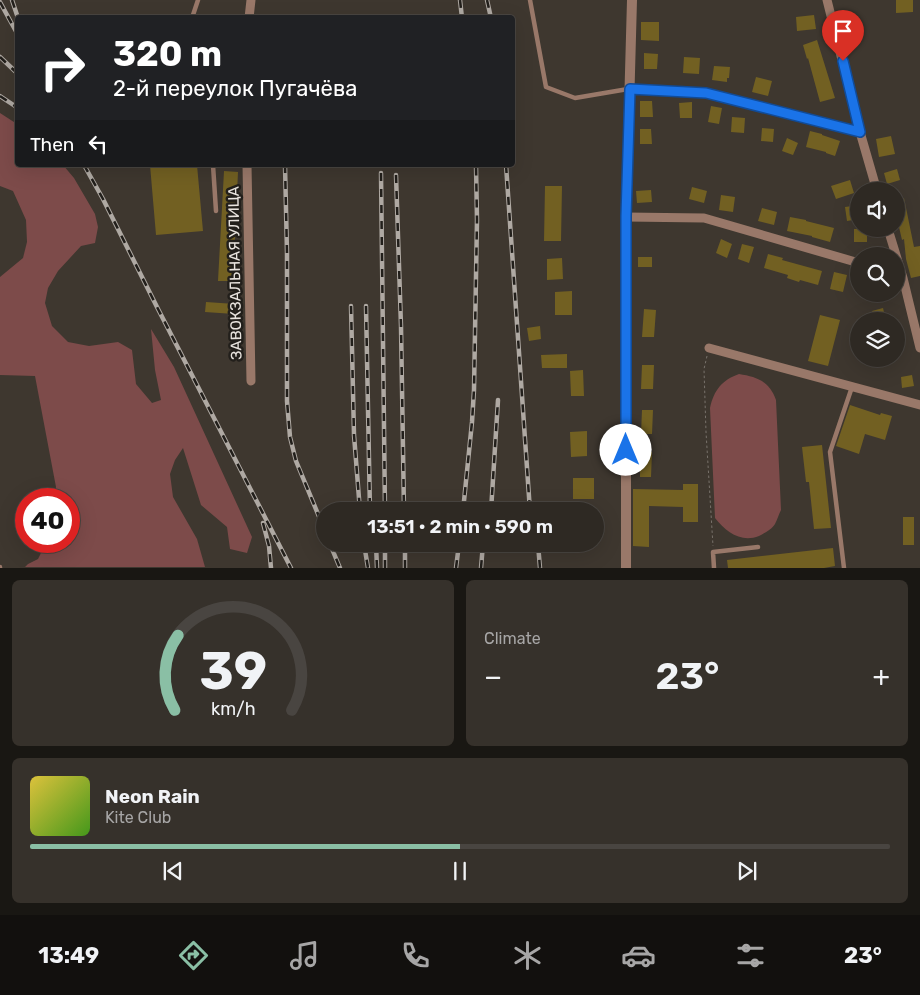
<!DOCTYPE html>
<html lang="en">
<head>
<meta charset="utf-8">
<style>
	:root { --surface:#2e2923; --page:#36312b; --text:#f1f3f6; --muted:#a7a6a6; --line:#494541; --accent:#8abfa5 }
	body { margin:0; font-family:Rubik,sans-serif; background:var(--page); color:var(--text); height:100vh; display:flex; flex-direction:column; font-size:19px; white-space:nowrap }
	* { box-sizing:border-box; margin:0 }
	p { font-size:16px; color:var(--muted) }
	.icon { flex:none; width:28px; height:28px; fill:none; stroke:currentColor; stroke-width:2; stroke-linecap:round; stroke-linejoin:round }
	.map { position:relative; height:568px; overflow:hidden }
	.side { display:flex; flex-direction:column; gap:12px; padding:12px; background:#191713; flex:1 }
	.side>* { flex:none }
	.banner { position:absolute; left:15px; top:15px; width:500px; height:152px; border-radius:5px; box-shadow:0 5px 20px #0002,0 0 0 1px var(--line); background:#202124; color:#fff; overflow:hidden }
	.buttons { position:absolute; left:850px; top:182px; display:grid; gap:10px }
	.buttons a { display:grid; place-items:center; width:55px; height:55px; border-radius:50%; background:var(--surface); box-shadow:0 5px 20px #0002,0 0 0 1px var(--line); font-size:25px }
	.speed { position:absolute; left:15px; top:488px; display:flex; gap:10px; font-size:25px; font-weight:700; text-align:center }
	.speed>* { display:grid; place-content:center; width:65px; height:65px; border-radius:50%; background:var(--surface); box-shadow:0 5px 20px #0002,0 0 0 1px var(--line); line-height:1 }
	.speed .limit { border:8px solid #d22; background:#fff; color:#111 }
	.pin { position:absolute; display:grid; place-items:center; width:42px; height:42px; color:#fff; margin:-51px -21px; border-radius:50% 50% 50% 0; rotate:-45deg; box-shadow:0 0 5px #0007 }
	.pin .icon { rotate:45deg }
	.me { position:absolute; width:55px; margin:-28px; rotate:0deg; stroke-linejoin:round; filter:drop-shadow(0 0 4px #0008) }
	.turn { display:flex; align-items:center; gap:18px; height:105px; padding:0 15px; font-size:22px }
	.turn .icon { width:65px; height:65px; stroke-width:2.5 }
	.turn b { display:block; font-size:35px; line-height:42px }
	.then { display:flex; align-items:center; height:48px; padding:0 15px; background:#0003; gap:10px; font-size:19px }
	.big { font-size:38px; font-weight:600; line-height:1.1 }
	.side .widget { flex:1; display:flex; flex-direction:column; justify-content:center; gap:8px; min-width:0; padding:0 18px; border-radius:8px; background:var(--page) }
	.side .dial { align-items:center; gap:0 }
	.dial svg { height:130px; overflow:visible; fill:none; stroke:var(--line); stroke-width:7; stroke-linecap:round; text-anchor:middle }
	.dial text { fill:var(--text); stroke:none }
	.song { display:flex; align-items:center; gap:15px }
	.cover { width:60px; height:60px; border-radius:8px; background:linear-gradient(135deg,hsl(50 70% 55%),hsl(100 70% 35%)) }
	.played { height:5px; border-radius:2px; background:linear-gradient(90deg,var(--accent) 50%,var(--line) 50%) }
	.keys { display:flex; justify-content:space-around; direction:ltr }
	.heat { display:flex; justify-content:space-between; align-items:center; font-size:28px; direction:ltr }
	.side .tiles { flex:1; display:grid; gap:12px; grid-template-columns:1fr 1fr }
	.widget:last-child { grid-column:span 2 }
	.trip { position:absolute; left:316px; top:502px; width:288px; height:50px; border-radius:25px; background:var(--surface); box-shadow:0 5px 20px #0002,0 0 0 1px var(--line); font-weight:600; line-height:50px; text-align:center }
	.dock { display:flex; height:80px; justify-content:space-around; align-items:center; background:#12100e; color:var(--muted) }
	.dock .icon { width:35px; height:35px }
	.dock .selected { color:var(--accent) }
	.dock b { font-size:22px; color:var(--text) }
	.map>svg:first-child { display:block }
	.green { fill:#7d4b4a }
	.building { fill:#726022 }
	.lines { fill:none; stroke-linecap:round; stroke-linejoin:round }
	.path { stroke:#78726b; stroke-width:1; stroke-dasharray:2.5 2.5; stroke-linecap:butt }
	.service { stroke:#997869; stroke-width:4.5 }
	.minor { stroke:#997869; stroke-width:9 }
	.tertiary { stroke:#997869; stroke-width:10 }
	.rail-casing { stroke:#afa9a3; stroke-width:4.5 }
	.rail { stroke:#221f1b; stroke-width:2.5; stroke-dasharray:8; stroke-linecap:butt }
	.route-casing { stroke:#114b97; stroke-width:12 }
	.route { stroke:#1a73e8; stroke-width:9 }
	.labels { text-anchor:middle; stroke-width:5; stroke-linejoin:round; paint-order:stroke }
	.street-label { font-size:15px; fill:#e8e3de; stroke:#221f1b }
</style>
</head>
<body>
<div class="map">
<svg width="920" height="568" viewBox="0 0 920 568">
	<rect width="100%" height="100%" fill="#3e372f"/>
	<path class="green" d="M0 113 17 124 18 165H63L74 178 95 214 98 227 95 243 81 246 58 271 48 288 45 303 52 326 68 342 89 346 118 342 132 350 136 384 152 403 161 400 155 370 151 329 174 367 252 537 247 553 230 549 227 527 201 505 183 448 175 460 170 474 173 497 197 539 205 567H25L28 564 38 559 47 541H69V499H53L56 487 35 376 0 375V277L23 258 27 242 26 220 13 191 0 186Z
		M739 374C758 377 770 382 776 400L781 510C779 514 777 520 775 524 772 529 765 533 759 536 741 543 726 532 715 518L710 408C714 390 722 380 739 374Z"/>
	<path class="building" d="M896 0H913V12L896 13Z
		M814 15 816 29 797 31 796 17Z
		M641 22H659V41L641 40Z
		M817 40 835 98 820 102 808 58 807 59 803 45Z
		M644 53 658 54 657 69H644Z
		M684 57 700 58 699 74 683 73Z
		M714 66 730 67 729 78H727V82L712 80Z
		M756 77 772 81 768 96 752 92Z
		M640 101H652L653 117H640Z
		M692 102V118H680L679 103Z
		M711 106 722 108 719 124 708 122Z
		M732 117 745 118 744 133 731 132Z
		M762 128 774 129 773 142 761 141Z
		M640 129H651L652 144H640Z
		M810 131 822 134V135L840 141 835 156 826 153V152L806 147Z
		M891 136 895 154 879 157 876 139Z
		M787 138 798 143 793 155 782 151Z
		M150 165H197L203 231 156 235Z
		M897 169 900 180 887 184 884 173Z
		M224 171 238 172 233 281H218Z
		M850 180 854 193 836 199 831 186Z
		M545 186H562L561 241H544Z
		M692 187 707 191 704 203 689 199Z
		M651 190 652 202 637 203 636 191Z
		M721 195 735 197 733 212 719 210Z
		M904 198 914 247 920 246V276L911 278 906 259 904 239 902 240 896 214V199Z
		M859 205V219L847 221 845 207Z
		M762 208 777 212 774 225 758 221Z
		M790 217 806 220V221L834 228 830 242 812 237V236L787 231Z
		M854 229H867V242H854Z
		M721 239 732 244 727 258 716 253Z
		M742 244 754 247 749 263 738 259Z
		M768 254 783 258 782 260 822 271 818 285 800 280 799 282 787 278 788 275 764 268Z
		M638 257H652V267H638Z
		M562 258 563 279 547 280V259Z
		M834 272 847 275 843 292 830 289Z
		M572 291V315H555V292Z
		M206 302 235 304 234 314 205 312Z
		M883 308 886 321H875L872 311Z
		M644 309 656 310 654 337H642Z
		M820 315 840 320 828 366 808 361Z
		M540 326 541 339 529 341 527 328Z
		M567 354V368H542L541 355Z
		M642 365H654L653 389H641Z
		M583 370 584 396H571L570 371Z
		M912 375 914 386 902 388 901 377Z
		M850 405 880 415 881 413 892 416 885 440 865 434 859 454 836 446Z
		M642 410H653L652 434H641Z
		M587 431V456L571 457 570 432Z
		M822 445 831 528 814 529 809 482H806L802 447Z
		M640 452H652L651 477H640Z
		M573 478H594V499H573Z
		M683 484H698V522H683V507L649 506V547L633 546V489L683 490Z
		M903 517H914V545H903Z
		M833 548 835 566 824 568H728L727 560Z"/>
	<g class="lines">
		<path class="path" d="M707 356 704 369 706 432 713 546"/>
		<path class="service" d="M530 0 546 87 575 98 628 89
			M192 18 198 0
			M213 165 216 211
			M0 567V568
			M714 568 713 552 758 547
			M844 568 830 452 852 387"/>
		<path class="minor" d="M827 0 860 132 877 191
			M249 18 251 0
			M630 89 707 93 860 132
			M247 165 251 381
			M626 217 704 218 859 263
			M888 229 903 278 920 348
			M709 348 920 405"/>
		<path class="tertiary" d="M626 568V217L632 0"/>
		<defs>
			<path id="rail" d="M12 0 18 18
				M460 0 462 18
				M487 0 491 18
				M0 2 18 35
				M0 57 18 74
				M0 96 18 108
				M84 165 103 199 157 307 291 568
				M285 165 287 253V401L290 437 296 461 325 531
				M506 165 530 511
				M381 173 385 511
				M396 175 401 326 404 511
				M351 306 354 435 360 511
				M366 306 370 511
				M463 511 472 422 474 390 477 220 476 165
				M491 511 498 400
				M263 523 269 546 271 568
				M330 544 340 568
				M364 544 368 568
				M376 544 377 568
				M385 544V568
				M405 544V568
				M538 544 540 568
				M456 568 459 544
				M481 568 483 544"/>
		</defs>
		<use href="#rail" class="rail-casing"/>
		<use href="#rail" class="rail"/>
	</g>
	<g class="lines">
		<defs>
			<path id="route" d="M626 450V216L630 89 706 93 860 132 843 61"/>
		</defs>
		<use href="#route" class="route-casing"/>
		<use href="#route" class="route"/>
	</g>
	<g class="labels">
		<g class="street-label">
			<text transform="translate(235 273) rotate(-91)" y="5">ЗАВОКЗАЛЬНАЯ УЛИЦА</text>
		</g>
	</g>
</svg>
<div class="buttons">
<a><svg class="icon" aria-label="sound" viewBox="0 0 24 24"><path d="M4 9h4l5-4v14l-5-4H4zM17 9q2 3 0 6"/></svg></a>
<a><svg class="icon" aria-label="search" viewBox="0 0 24 24"><circle cx="10" cy="10" r="6"/><path d="M15 15l6 6"/></svg></a>
<a><svg class="icon" aria-label="layers" viewBox="0 0 24 24"><path d="M12 4l9 5-9 5-9-5zM3 14l9 5 9-5"/></svg></a>
</div>
<div class="speed"><div class="limit">40</div></div>
<div class="pin" style="left:843px;top:61px;background:#d93025"><svg class="icon" aria-label="arrive" viewBox="0 0 24 24"><path d="M6 21V4h12l-3 4 3 4H6"/></svg></div>
<svg class="me" style="left:626px;top:450px" viewBox="-20 -20 40 40"><circle r="19" fill="#fff"/><path d="M0-13L10 11 0 6-10 11z" fill="#1a73e8"/></svg>
<div class="trip">13:51 · 2 min · 590 m</div>
<div class="banner">
<div class="turn"><svg class="icon" aria-label="right" viewBox="0 0 24 24"><path d="M7 20v-9h11M14 6l5 5-5 5"/></svg><div><b>320 m</b>2-й переулок Пугачёва</div></div>
<div class="then">Then<svg class="icon" aria-label="left" viewBox="0 0 24 24"><path d="M17 20v-9H6M10 6l-5 5 5 5"/></svg></div>
</div>
</div>
<section class="side">
<div class="tiles">
<div class="widget dial"><svg viewBox="0 0 100 80">
<path d="M14 69A42 42 0 1 1 86 69"/>
<path d="M14 69A42 42 0 0 1 16 23" stroke="#8abfa5"/>
<text x="50" y="56" font-size="32" font-weight="700">39</text>
<text x="50" y="72" font-size="11">km/h</text>
</svg></div>
<div class="widget"><p>Climate</p>
<div class="heat"><a>−</a><b class="big">23°</b><a>+</a></div>
</div>
<div class="widget">
<div class="song"><i class="cover"></i><div><b>Neon Rain</b><p>Kite Club</p></div></div>
<div class="played"></div>
<div class="keys"><svg class="icon" aria-label="previous" viewBox="0 0 24 24"><path d="M18 5L8 12l10 7zM5 5v14"/></svg><svg class="icon" aria-label="pause" viewBox="0 0 24 24"><path d="M8 5v14M16 5v14"/></svg><svg class="icon" aria-label="next" viewBox="0 0 24 24"><path d="M6 5l10 7-10 7zM19 5v14"/></svg></div>
</div>
</div>
</section>
<nav class="dock">
<b>13:49</b>
<svg class="icon selected" aria-label="directions" viewBox="0 0 24 24"><path d="M12 3l9 9-9 9-9-9zM9 14v-3h6M13 9l2 2-2 2"/></svg>
<svg class="icon" aria-label="music" viewBox="0 0 24 24"><path d="M9 18V5l10-2v13"/><circle cx="6" cy="18" r="3"/><circle cx="16" cy="16" r="3"/></svg>
<svg class="icon" aria-label="phone" viewBox="0 0 24 24"><path d="M5 4h4l2 5-3 2q2 4 5 5l2-3 5 2v4C11 20 4 13 5 4z"/></svg>
<svg class="icon" aria-label="climate" viewBox="0 0 24 24"><path d="M12 3v18M4 7l16 10M4 17L20 7"/></svg>
<svg class="icon" aria-label="car" viewBox="0 0 24 24"><path d="M5 17H2v-5l4-1 3-4h7l3 4 3 1v5h-3M9 17h6M6 11h13"/><circle cx="7" cy="17" r="2"/><circle cx="17" cy="17" r="2"/></svg>
<svg class="icon" aria-label="filters" viewBox="0 0 24 24"><path d="M4 7h16M4 17h16"/><circle cx="9" cy="7" r="2"/><circle cx="15" cy="17" r="2"/></svg>
<b>23°</b>
</nav>
</body>
</html>
